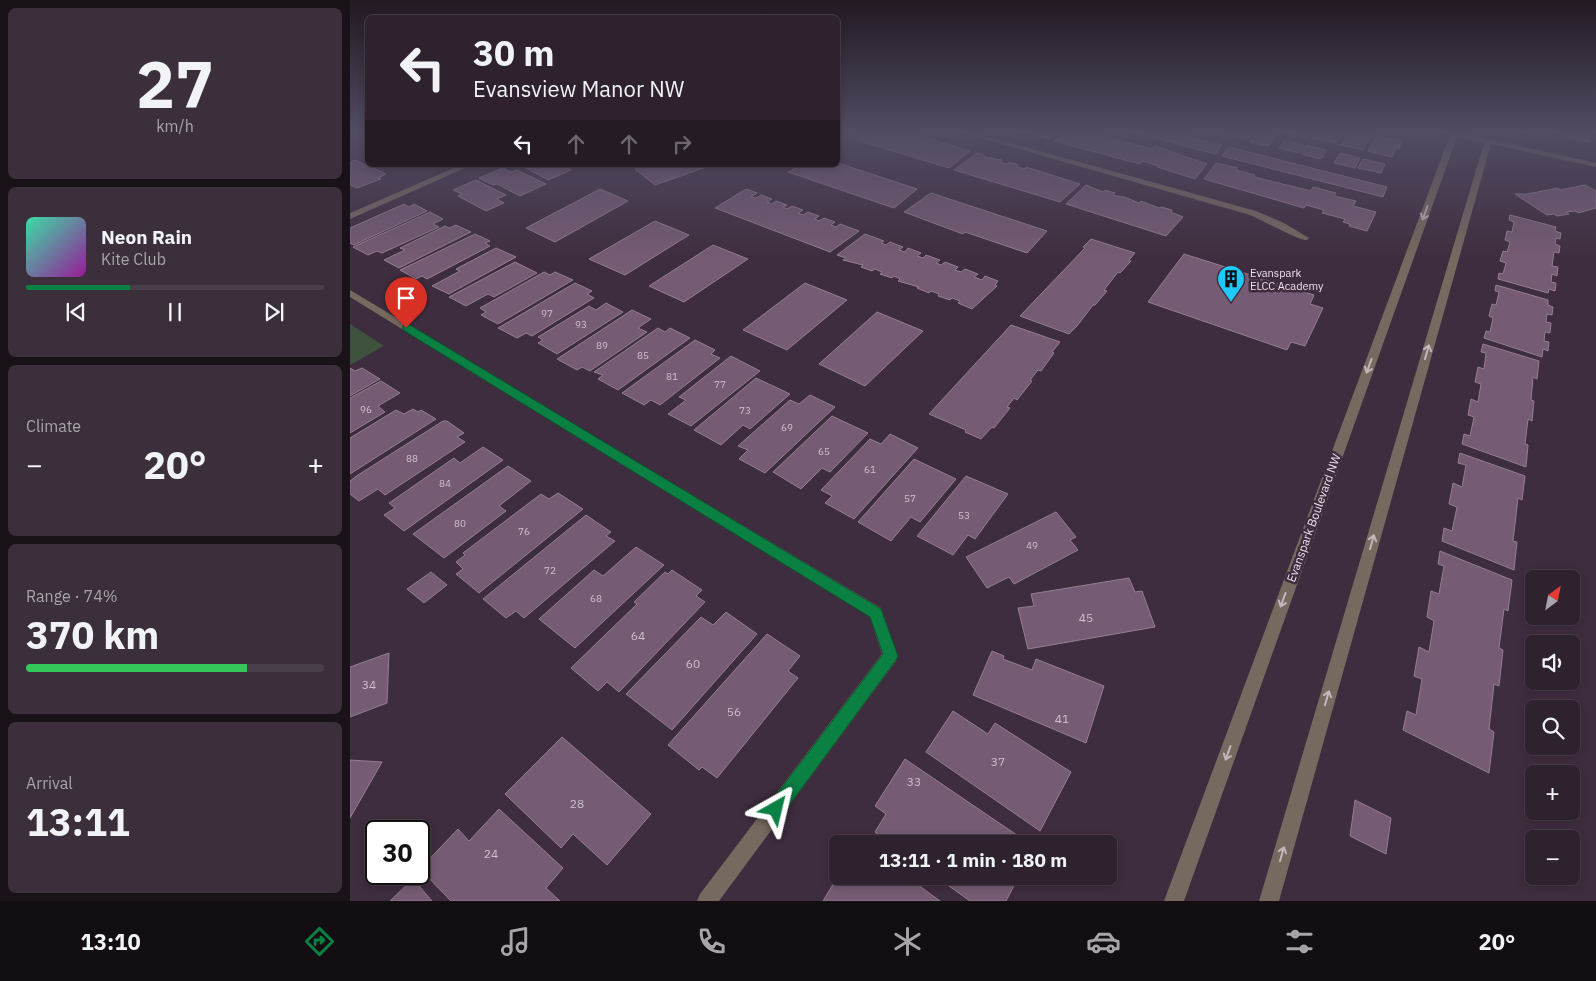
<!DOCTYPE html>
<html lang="en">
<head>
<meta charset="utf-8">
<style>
	:root { --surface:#2e222e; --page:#3a2f3a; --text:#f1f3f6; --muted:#a7a4aa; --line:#493f4a; --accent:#0b8043 }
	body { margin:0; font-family:"IBM Plex Sans",sans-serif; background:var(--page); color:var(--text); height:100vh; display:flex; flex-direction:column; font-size:19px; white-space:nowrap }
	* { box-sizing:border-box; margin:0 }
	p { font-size:16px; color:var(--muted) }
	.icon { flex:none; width:28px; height:28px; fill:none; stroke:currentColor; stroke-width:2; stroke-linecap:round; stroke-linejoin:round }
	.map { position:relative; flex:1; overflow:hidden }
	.drawer { display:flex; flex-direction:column; gap:8px; padding:8px; background:#191319; width:350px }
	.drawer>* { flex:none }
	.hud { position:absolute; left:15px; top:15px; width:475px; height:152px; border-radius:8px; box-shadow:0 2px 8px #0003,0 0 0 1px var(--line); background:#2e222e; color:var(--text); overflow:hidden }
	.needle { width:32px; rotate:32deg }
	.controls { position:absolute; left:1175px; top:570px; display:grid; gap:10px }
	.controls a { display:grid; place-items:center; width:55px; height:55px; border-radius:8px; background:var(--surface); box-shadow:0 2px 8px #0003,0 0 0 1px var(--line); font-size:25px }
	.speed { position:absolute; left:15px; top:820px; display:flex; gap:10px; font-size:25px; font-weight:700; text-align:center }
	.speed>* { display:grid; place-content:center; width:65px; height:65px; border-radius:50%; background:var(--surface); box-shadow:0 2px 8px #0003,0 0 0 1px var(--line); line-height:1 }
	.speed .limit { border:2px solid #111; border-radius:8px; background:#fff; color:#111 }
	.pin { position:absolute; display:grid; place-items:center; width:42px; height:42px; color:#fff; margin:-51px -21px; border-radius:50% 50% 50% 0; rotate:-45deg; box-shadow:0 0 5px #0007 }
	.pin .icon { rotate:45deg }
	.me { position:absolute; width:55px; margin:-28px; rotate:37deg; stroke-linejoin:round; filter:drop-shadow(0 0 4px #0008) }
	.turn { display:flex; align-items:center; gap:18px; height:105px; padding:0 25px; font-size:22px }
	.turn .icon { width:65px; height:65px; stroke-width:2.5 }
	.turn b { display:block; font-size:35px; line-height:42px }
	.lanes { display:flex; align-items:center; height:48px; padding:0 25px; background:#0003; justify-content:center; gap:25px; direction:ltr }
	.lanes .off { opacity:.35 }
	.big { font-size:38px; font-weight:700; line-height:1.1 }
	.drawer .tile { flex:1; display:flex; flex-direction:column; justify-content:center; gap:8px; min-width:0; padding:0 18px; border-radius:8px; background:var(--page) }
	.drawer .dial { align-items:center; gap:0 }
	.dial b { font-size:65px; line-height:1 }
	.song { display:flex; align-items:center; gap:15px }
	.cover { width:60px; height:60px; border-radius:8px; background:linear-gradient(135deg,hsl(160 70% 55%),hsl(300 70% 35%)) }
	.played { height:5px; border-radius:2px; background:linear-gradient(90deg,var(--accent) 35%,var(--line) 35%) }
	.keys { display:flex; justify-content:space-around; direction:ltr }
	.heat { display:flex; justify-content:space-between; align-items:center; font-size:28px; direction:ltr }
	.charge { height:8px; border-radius:4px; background:linear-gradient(90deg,#34c759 74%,var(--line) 0) }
	.trip { position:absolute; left:479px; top:835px; width:288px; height:50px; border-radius:8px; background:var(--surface); box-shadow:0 2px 8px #0003,0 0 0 1px var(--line); font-weight:700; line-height:50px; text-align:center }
	.menu { display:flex; height:80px; justify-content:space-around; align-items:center; background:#120e12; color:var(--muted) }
	.menu .icon { width:35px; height:35px }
	.menu .selected { color:var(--accent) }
	.menu b { font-size:22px; color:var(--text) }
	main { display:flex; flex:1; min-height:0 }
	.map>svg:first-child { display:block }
	.green { fill:#3f523d }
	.building { fill:#755b73; stroke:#947f92 }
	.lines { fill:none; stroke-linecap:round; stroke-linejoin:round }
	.minor { fill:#76695f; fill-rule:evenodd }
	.oneway { stroke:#c3b7bb }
	.route { fill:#0b8043; stroke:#07532c }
	.labels { text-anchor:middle; stroke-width:5; stroke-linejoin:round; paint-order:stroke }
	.number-label { font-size:10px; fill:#cfc0ce }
	.far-poi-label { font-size:11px; fill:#ede1ec; stroke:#3e2d3e; text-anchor:start }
	.street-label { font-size:12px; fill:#ede1ec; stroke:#3e2d3e }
	.near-number-label { font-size:12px; fill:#cfc0ce }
</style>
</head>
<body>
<main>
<section class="drawer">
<div class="tile dial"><b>27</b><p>km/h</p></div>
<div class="tile">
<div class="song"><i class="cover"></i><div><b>Neon Rain</b><p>Kite Club</p></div></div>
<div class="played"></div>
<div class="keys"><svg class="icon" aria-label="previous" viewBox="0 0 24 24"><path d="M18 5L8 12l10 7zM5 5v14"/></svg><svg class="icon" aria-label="pause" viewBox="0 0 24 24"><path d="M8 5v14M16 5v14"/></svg><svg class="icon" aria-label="next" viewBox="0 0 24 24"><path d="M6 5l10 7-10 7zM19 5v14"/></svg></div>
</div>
<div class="tile"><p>Climate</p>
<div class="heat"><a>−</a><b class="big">20°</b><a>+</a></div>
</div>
<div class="tile"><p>Range · 74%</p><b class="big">370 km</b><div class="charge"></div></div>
<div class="tile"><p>Arrival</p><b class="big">13:11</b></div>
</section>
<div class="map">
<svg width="1246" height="901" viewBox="0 0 1246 901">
	<rect width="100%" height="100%" fill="#3e2d3e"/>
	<path class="green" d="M0 324 34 346 0 365Z"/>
	<path class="building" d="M518 132H556L620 151 599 168 506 140Z
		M677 132H706L699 139Z
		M714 132H738L801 149 805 146 857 164 845 179 807 167 808 166 792 161 790 164 704 141Z
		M783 132H820L872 145 865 154Z
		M879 132H903L897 139 877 135Z
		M936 132H960L956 138Z
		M967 132H992L986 143 963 138Z
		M999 132 1021 135 1013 150 991 145Z
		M1206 132H1240L1239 142 1216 137V136Z
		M906 133 924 137 918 146 900 142Z
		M1027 136 1052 141 1049 149 1046 148 1042 157 1018 151Z
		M935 140 954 145 949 153 929 148Z
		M956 145 977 150 971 159 951 154Z
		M879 147 1037 187 1033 197 872 156Z
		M627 153 636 156 634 157 652 160 650 162 657 164 659 162 668 165 666 166 674 169 676 167 730 184 710 202 604 170Z
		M990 153 1010 158 1005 168 984 163Z
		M1013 159 1035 164 1031 173 1008 168Z
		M5 160 36 174 28 178 31 179 7 188 0 185V162Z
		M488 163 567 189 544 208 438 172 452 165H488Z
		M866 163 888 168 886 170 905 175 904 177 961 191 963 187 986 193 984 196 1006 201 1003 206 1026 212 1017 231 999 226 1000 224 993 222 995 219 972 213 974 210 956 205 954 208 854 179Z
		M171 165H212L221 170 198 180Z
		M295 165H362L305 185 285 169Z
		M153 168 161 172 167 170 196 184 170 196 147 184 143 185 129 178Z
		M126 180 156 195 147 199 154 203 136 211 108 196 112 194 103 190Z
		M736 185 753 192 755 190 765 193 763 195 771 197 772 196 789 203 791 201 809 208 811 207 822 210 821 212 833 217 816 236 716 204Z
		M1235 185 1246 191V208L1228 213 1226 211 1216 212 1219 214 1207 216 1204 214 1197 215 1165 194H1177L1208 188 1210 190Z
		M250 189 278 201 205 242 176 228Z
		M396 189 407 193 401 197 406 198 411 195 422 199 417 202 422 204 426 201 437 205 433 207 437 209 442 206 453 210 448 213 453 215 458 212 469 216 465 219 469 221 474 218 485 222 481 225 486 227 490 224 509 231 480 252 365 208Z
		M581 193 697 231 677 253 615 232 613 234 554 212Z
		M54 204 59 207 64 204 77 211 4 245 0 243V228Z
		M80 212 93 219 83 224 89 227 32 253 27 251 18 255 3 247Z
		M1160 215 1206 227 1205 231 1211 233 1210 239 1206 238 1205 244 1210 246 1209 253 1204 252 1202 266 1208 267 1207 276 1202 274 1201 282 1206 283 1205 291 1199 289 1198 293 1148 279 1149 273 1153 274 1156 263 1150 261 1153 251 1157 252 1160 242 1155 240 1157 231 1162 232 1164 222 1159 220Z
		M305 221 339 235 275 275 239 259Z
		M106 225 121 232 49 268 34 260 55 250 50 248 95 226 99 228Z
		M125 234 140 241 135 243 140 246 77 279 72 276 66 279 50 270Z
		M515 234 534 241 531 243 536 245 540 242 553 247 549 250 555 252 558 248 571 253 567 256 573 258 576 255 590 260 586 263 591 265 595 262 608 267 605 270 611 272 615 269 628 274 624 277 632 280 635 276 648 281 645 285 647 286 622 309 608 303 610 301 602 298 600 300 588 296 589 294 581 291 579 293 567 288 569 287 548 281 550 279 544 276 542 278 530 274 532 272 525 269 522 271 511 267 513 265 493 260 496 258 487 255Z
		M741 239 785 253 779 260 781 261 770 273 768 272 754 290 757 291 745 305H743L727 326 719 334 670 316 735 248 733 247Z
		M363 245 398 259 334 302 299 286Z
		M146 248 166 257 99 294 82 286 110 271 106 269Z
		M834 254 964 295 960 304 973 308 955 346 941 342 937 350 798 302Z
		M165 262 187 273 144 297 138 294 116 306 99 297Z
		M194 272 200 275 205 272 223 280 148 324 131 315 136 312 130 308Z
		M225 283 242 291 237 294 244 298 182 336 176 333 167 338 148 328Z
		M455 283 497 300 437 350 393 330Z
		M1146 285 1198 300V305L1203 307 1202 315 1197 314 1196 322 1201 323 1200 333 1195 332 1194 341 1199 342 1198 351 1193 349 1192 357 1134 338 1136 331 1140 332 1143 318 1139 316 1142 304 1146 305 1149 292 1145 291Z
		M256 303 273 312 207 354 188 343 193 340 188 337 239 306 246 310Z
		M282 310 301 319 288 328 297 332 240 371 232 367 227 370 207 359Z
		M527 312 573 331 515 386 469 364Z
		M661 325 710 342 702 352 704 353 691 371 688 370 680 380 682 381 667 400 664 398 657 407 660 408 644 428 642 427 631 439 615 432 616 430 579 414Z
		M308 328 315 332 320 328 340 338 268 390 248 379 253 375 244 372Z
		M345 340 365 350 361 354 370 358 310 405 301 400 294 405 272 393Z
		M1133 344 1189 361 1187 379 1183 377 1181 400 1184 401 1182 421 1178 419 1175 444 1178 445 1176 467 1112 444 1114 434 1120 436 1124 417 1118 415 1121 399 1128 402 1131 384 1125 382 1128 367 1134 369 1136 353 1131 352Z
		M381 356 410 371 341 426 318 414 336 400 329 397Z
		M0 368 5 371 12 368 30 379 0 396Z
		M406 378 440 394 400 429 393 425 371 445 344 430Z
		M31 381 50 393 28 406 35 412 0 433V398Z
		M460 395 485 407 415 473 389 459 398 450 388 446 440 400 449 404Z
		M63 409 68 412 71 410 86 419 0 474V438L46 410 54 414Z
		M482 416 518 433 480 472 472 468 451 489 423 472Z
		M93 421H97L114 433 107 437 115 442 35 495 28 489 9 501 0 494V481L8 475Z
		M540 434 568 448 504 519 475 503 482 496 471 490 520 439 531 444Z
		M133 447 153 460 54 531 34 515 45 508 39 503 104 458 110 463Z
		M1110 453 1175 476 1172 500 1168 498 1163 541 1167 542 1164 570 1092 541 1094 528 1102 531 1107 507 1099 504 1103 483 1112 487 1116 465 1108 463Z
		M564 459 606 479 570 522 561 517 541 541 508 522Z
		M158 466 181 481 149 506 156 511 94 558 63 534Z
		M616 476 658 494 625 539 618 535 603 555 567 536Z
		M208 493 233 509 129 593 106 574 113 569 106 562 115 555 113 553 191 494 199 499Z
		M706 512 726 537 720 540 728 550 664 584 659 577 637 588 616 557Z
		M236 515 261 532 256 536 265 541 174 618 166 611 156 618 133 599Z
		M286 547 314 565 225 648 189 619 244 570 253 576Z
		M1090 551 1162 580 1158 611 1154 609 1149 648 1153 650 1149 686 1144 684 1139 729 1144 732 1139 773 1053 730 1057 711 1066 715 1072 679 1064 676 1069 647 1079 652 1084 621 1077 617 1081 591 1089 594 1094 566 1088 564Z
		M322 570 352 590 346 596 355 602 269 692 257 682 248 691 221 668 287 604 284 602 315 572 318 574Z
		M81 572 97 585 74 603 57 589Z
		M779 578 785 592 792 591 805 627 678 649 668 608 684 606 681 594Z
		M376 612 407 634 322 730 276 694 351 617 363 625Z
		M417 634 450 656 438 671 448 678 367 778 352 767 349 770 318 745Z
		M642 651 654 656 653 659 682 670 686 659 754 686 736 743 623 695Z
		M39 653 37 703 0 717V667Z
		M603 711 638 734 645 723 721 772 690 831 576 752Z
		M212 737 301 814 257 865 223 834 211 848 155 794Z
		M555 759 680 844H541L525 832 536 814 525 806Z
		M0 760 32 762 0 818Z
		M1005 800 1041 818 1036 854 1000 836Z
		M149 809 213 868 196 888 210 901H101L70 869 108 829 119 841Z
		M488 876H556L590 901H473Z
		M585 876H669L656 901H620Z
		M63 879 82 901H40Z"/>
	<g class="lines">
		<path class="minor" d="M609 132H622L906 211 934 223 959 238 957 240C950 241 910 219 900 215Z
			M1092 132H1107L1246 163V167L1141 144 929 901H909L1134 143 1107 137 834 901H814L1100 135Z
			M111 165H122L0 219V213Z
			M0 290 531 608 548 656 546 661 369 901H347L350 894 532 654 520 617 0 297Z"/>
	</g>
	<defs><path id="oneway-shaft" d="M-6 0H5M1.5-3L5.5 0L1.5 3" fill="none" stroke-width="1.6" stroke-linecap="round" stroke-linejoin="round" transform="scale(1.25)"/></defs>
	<g class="oneway">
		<use href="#oneway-shaft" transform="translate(1075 213) rotate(110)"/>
		<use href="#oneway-shaft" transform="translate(1077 352) rotate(-74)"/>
		<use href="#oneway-shaft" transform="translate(1019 366) rotate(110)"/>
		<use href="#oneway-shaft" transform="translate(1022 542) rotate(-74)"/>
		<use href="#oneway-shaft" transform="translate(933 600) rotate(110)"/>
		<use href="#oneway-shaft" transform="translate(977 698) rotate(-74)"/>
		<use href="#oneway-shaft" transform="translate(878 753) rotate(110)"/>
		<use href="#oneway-shaft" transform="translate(932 854) rotate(-74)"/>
	</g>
	<linearGradient id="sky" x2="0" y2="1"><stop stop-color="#221922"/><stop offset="0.51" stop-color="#524c63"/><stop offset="1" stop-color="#524c63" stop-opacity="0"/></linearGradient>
	<rect width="1246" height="259" fill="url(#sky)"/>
	<path class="route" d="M53 325H60L531 609 548 656 546 660 432 815 426 817 420 815 418 809 420 803 533 654 520 617 53 330Z"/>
	<defs>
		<symbol id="building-pin" viewBox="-11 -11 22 30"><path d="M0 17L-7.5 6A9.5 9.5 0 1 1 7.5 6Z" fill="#1ec9fd" stroke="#3e2d3e"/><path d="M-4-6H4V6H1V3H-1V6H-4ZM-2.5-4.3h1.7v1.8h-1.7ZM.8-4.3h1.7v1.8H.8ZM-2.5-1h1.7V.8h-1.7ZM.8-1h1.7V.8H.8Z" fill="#111"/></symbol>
	</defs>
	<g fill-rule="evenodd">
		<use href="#building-pin" x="865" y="263" width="32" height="43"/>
	</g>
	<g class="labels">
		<g class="number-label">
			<text x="197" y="317">97</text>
			<text x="231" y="328">93</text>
			<text x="252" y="349">89</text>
			<text x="293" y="359">85</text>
			<text x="322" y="380">81</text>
			<text x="370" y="388">77</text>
			<text x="16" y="413">96</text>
			<text x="395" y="414">73</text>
			<text x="437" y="431">69</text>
			<text x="474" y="455">65</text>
			<text x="62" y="462">88</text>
			<text x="520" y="473">61</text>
			<text x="95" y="487">84</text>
			<text x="560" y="502">57</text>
			<text x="614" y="519">53</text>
			<text x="110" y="527">80</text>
			<text x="174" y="535">76</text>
			<text x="682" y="549">49</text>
			<text x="200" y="574">72</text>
			<text x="246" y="602">68</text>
		</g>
		<g class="far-poi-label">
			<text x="900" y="277">Evanspark<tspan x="900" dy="13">ELCC Academy</tspan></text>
		</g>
		<g class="street-label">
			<text transform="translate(964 518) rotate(-70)" y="4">Evanspark Boulevard NW</text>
		</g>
		<g class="near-number-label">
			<text x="736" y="622">45</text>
			<text x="288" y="640">64</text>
			<text x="343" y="668">60</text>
			<text x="19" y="689">34</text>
			<text x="384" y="716">56</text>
			<text x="712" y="723">41</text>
			<text x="648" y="766">37</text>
			<text x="564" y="786">33</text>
			<text x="227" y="808">28</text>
			<text x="141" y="858">24</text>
		</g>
	</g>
</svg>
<div class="controls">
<a><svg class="needle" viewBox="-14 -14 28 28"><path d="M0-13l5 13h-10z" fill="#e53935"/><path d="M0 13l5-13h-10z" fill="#a7a4aa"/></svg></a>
<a><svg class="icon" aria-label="sound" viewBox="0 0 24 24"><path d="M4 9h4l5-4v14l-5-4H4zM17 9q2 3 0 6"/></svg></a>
<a><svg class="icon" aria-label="search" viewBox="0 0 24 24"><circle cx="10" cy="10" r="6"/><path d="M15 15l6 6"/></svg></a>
<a>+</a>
<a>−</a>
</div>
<div class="speed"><div class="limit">30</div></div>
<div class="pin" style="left:56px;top:328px;background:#d93025"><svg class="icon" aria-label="arrive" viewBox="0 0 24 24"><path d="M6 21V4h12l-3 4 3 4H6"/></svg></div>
<svg class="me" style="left:426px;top:809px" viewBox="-20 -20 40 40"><path d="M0-17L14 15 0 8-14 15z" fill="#0b8043" stroke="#fff" stroke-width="4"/></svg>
<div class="trip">13:11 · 1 min · 180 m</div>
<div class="hud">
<div class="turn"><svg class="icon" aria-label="left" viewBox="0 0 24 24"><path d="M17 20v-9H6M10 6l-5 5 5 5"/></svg><div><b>30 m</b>Evansview Manor NW</div></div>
<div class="lanes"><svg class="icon" aria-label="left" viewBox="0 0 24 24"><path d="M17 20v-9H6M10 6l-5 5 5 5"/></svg><svg class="icon off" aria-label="ahead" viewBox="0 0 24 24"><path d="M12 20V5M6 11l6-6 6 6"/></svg><svg class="icon off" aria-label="ahead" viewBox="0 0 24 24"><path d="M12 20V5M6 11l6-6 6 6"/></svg><svg class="icon off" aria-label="right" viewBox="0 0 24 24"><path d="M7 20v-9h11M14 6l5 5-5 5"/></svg></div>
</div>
</div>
</main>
<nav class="menu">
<b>13:10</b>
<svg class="icon selected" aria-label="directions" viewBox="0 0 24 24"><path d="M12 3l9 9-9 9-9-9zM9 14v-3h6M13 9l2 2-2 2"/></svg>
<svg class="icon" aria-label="music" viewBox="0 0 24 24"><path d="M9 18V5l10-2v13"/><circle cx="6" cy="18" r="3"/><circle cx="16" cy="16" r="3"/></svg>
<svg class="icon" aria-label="phone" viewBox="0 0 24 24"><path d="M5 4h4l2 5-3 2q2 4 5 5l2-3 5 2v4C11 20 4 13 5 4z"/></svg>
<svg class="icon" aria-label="climate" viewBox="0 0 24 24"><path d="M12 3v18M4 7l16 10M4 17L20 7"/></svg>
<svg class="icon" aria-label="car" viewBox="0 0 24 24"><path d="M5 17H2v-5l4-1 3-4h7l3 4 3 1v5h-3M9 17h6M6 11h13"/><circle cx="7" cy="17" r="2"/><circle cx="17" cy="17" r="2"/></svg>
<svg class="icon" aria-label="filters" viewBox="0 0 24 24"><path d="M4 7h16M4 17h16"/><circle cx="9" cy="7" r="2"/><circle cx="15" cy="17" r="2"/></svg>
<b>20°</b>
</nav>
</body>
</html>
